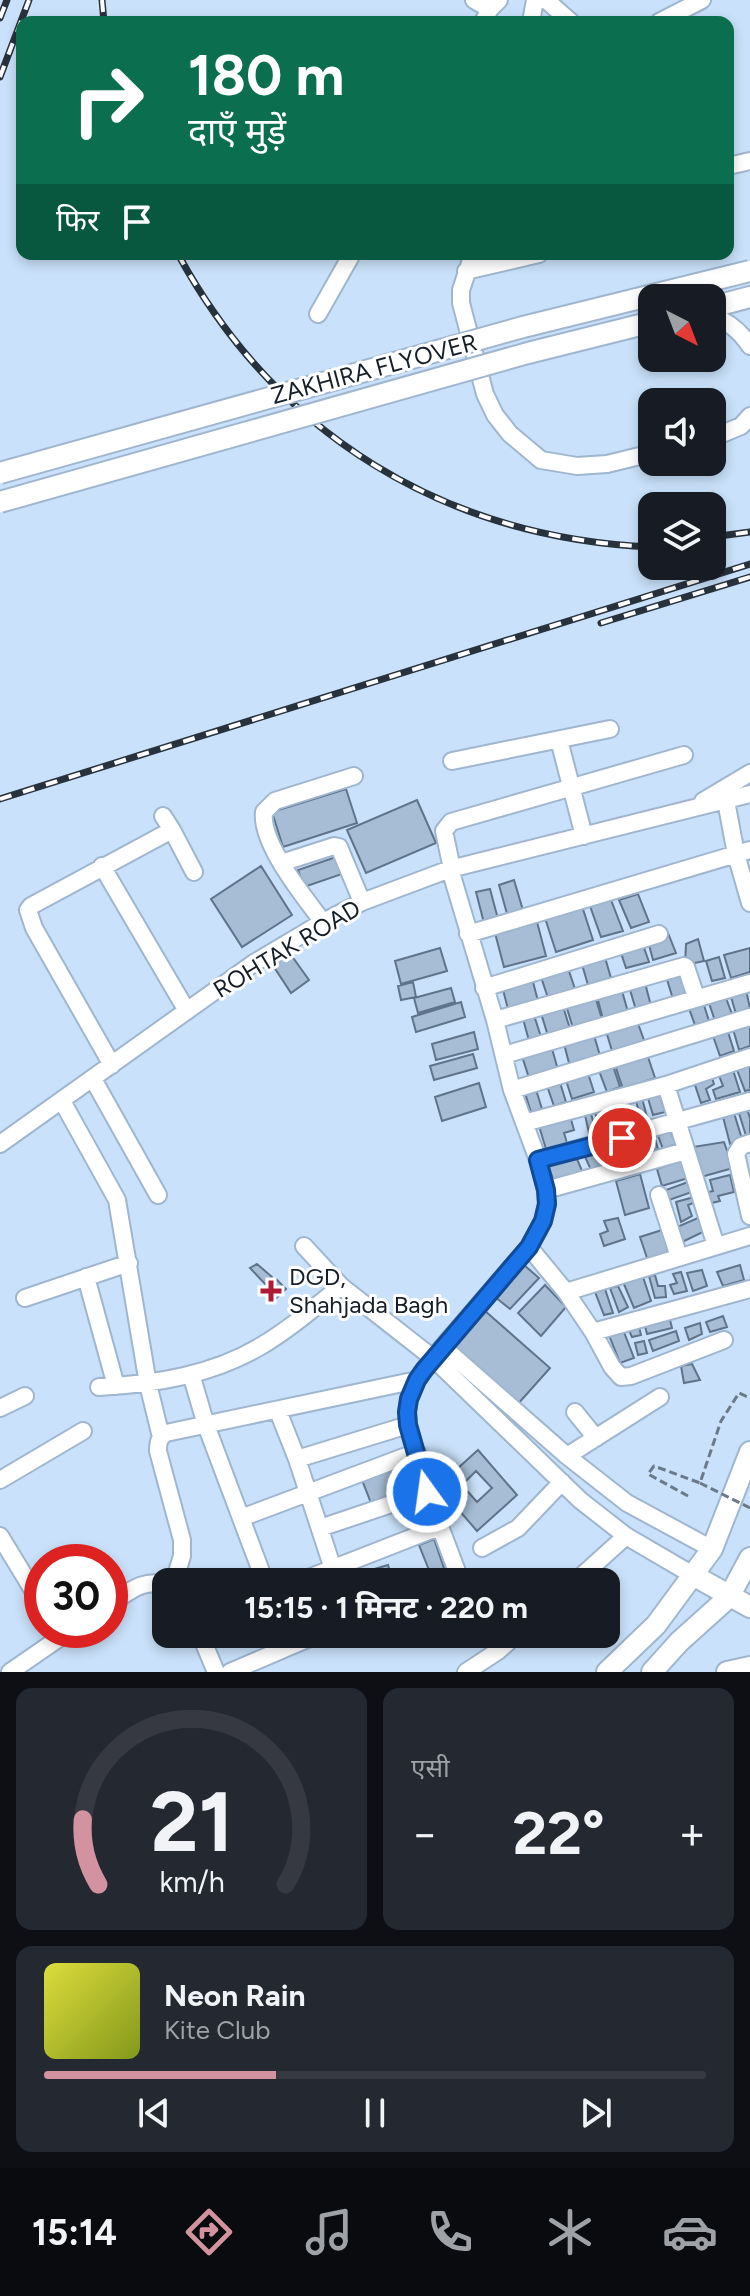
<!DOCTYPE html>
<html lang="hi">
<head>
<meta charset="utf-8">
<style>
	:root { --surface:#171b24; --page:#242831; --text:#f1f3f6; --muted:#9ea1a6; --line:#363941; --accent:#d392a0 }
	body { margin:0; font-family:Figtree,"Noto Sans Devanagari",sans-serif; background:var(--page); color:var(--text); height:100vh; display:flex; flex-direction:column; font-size:30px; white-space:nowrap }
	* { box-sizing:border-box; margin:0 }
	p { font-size:26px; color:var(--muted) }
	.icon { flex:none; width:44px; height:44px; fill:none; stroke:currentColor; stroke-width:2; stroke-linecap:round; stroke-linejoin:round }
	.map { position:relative; height:1672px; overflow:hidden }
	.side { display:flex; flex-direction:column; gap:16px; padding:16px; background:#0d0f14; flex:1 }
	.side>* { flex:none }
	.banner { position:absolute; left:16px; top:16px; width:718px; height:244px; border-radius:16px; box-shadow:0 4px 12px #0003; background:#0b6e4f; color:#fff; overflow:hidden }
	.needle { width:52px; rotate:138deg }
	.buttons { position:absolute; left:638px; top:284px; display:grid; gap:16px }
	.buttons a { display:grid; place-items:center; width:88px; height:88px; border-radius:16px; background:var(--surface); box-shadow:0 4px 12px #0003; font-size:40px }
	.speed { position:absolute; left:24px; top:1544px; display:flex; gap:16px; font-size:40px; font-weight:700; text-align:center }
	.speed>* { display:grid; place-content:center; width:104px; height:104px; border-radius:50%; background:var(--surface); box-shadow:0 4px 12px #0003; line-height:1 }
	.speed .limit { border:12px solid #d22; background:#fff; color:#111 }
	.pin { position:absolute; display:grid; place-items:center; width:68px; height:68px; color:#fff; margin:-34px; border:4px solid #fff; border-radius:50%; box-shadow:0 2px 8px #0007 }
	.me { position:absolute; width:88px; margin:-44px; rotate:346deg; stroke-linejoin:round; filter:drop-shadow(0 0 6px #0008) }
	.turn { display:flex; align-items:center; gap:28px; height:168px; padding:0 40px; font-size:36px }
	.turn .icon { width:104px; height:104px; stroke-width:2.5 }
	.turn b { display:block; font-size:56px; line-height:68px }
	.then { display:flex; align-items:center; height:76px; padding:0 40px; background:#0003; gap:16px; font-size:30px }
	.big { font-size:60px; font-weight:700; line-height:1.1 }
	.side .card { flex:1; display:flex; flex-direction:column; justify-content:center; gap:12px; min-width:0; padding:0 28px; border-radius:16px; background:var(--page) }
	.side .dial { align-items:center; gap:0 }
	.dial svg { height:208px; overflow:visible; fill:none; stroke:var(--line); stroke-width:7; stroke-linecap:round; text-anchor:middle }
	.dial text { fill:var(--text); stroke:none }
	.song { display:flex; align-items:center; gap:24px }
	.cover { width:96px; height:96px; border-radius:12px; background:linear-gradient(135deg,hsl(60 70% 55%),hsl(70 70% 35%)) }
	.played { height:8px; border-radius:4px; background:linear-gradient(90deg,var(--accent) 35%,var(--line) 35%) }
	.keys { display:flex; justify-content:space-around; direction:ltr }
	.heat { display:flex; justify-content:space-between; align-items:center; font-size:44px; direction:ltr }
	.side .tiles { flex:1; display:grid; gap:16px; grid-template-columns:1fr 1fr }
	.card:last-child { grid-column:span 2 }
	.trip { position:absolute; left:152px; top:1568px; width:468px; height:80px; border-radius:16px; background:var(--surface); box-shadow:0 4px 12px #0003; font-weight:700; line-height:80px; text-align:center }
	.dock { display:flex; height:128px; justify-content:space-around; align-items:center; background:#090b0e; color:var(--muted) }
	.dock .icon { width:56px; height:56px }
	.dock .on { color:var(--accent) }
	.dock b { font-size:36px; color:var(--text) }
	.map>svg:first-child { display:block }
	.building { fill:#a6bdd5; stroke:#5f748a; stroke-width:2; fill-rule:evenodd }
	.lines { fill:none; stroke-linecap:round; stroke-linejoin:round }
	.minor-casing { stroke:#9fb6ce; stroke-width:20 }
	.major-casing { stroke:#9fb6ce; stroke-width:24 }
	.path { stroke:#6a7a8a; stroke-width:3; stroke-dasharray:8 4; stroke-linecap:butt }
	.minor { stroke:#fff; stroke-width:16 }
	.major { stroke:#fff; stroke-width:20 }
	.rail-casing { stroke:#28323c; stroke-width:7 }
	.rail { stroke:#fff; stroke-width:4; stroke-dasharray:12; stroke-linecap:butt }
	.major-bridge-casing { stroke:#9fb6ce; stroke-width:24; stroke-linecap:butt }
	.path-bridge { stroke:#6a7a8a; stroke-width:3; stroke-dasharray:8 4; stroke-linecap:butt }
	.major-bridge { stroke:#fff; stroke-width:20 }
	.route-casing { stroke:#114b97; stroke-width:20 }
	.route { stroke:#1a73e8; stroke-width:14 }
	.poi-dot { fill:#af1b37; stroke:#fff; stroke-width:3 }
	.labels { text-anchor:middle; stroke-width:6; stroke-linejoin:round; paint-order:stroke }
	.street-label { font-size:24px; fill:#151e26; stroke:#fff }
	.poi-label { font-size:24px; fill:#151e26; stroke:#fff; text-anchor:start }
</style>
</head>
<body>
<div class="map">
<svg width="750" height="1672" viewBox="0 0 750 1672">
	<rect width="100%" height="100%" fill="#c9e1fa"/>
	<path class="building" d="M346 789 357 823 283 847 272 812Z
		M417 800 436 843 366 873 347 830Z
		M336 857 342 874 304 887 298 870Z
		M261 866 292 915 242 947 211 899Z
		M514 880 525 917 509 921 499 885Z
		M490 889 498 919 484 923 476 892Z
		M638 894 649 922 631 928 619 900Z
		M611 900 623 931 601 937 590 906Z
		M582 906 593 940 556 952 545 918Z
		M537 922 546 956 504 967 495 933Z
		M668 933 676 953 653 960 648 941Z
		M698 939 704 961 685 965 686 944Z
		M642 942 649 962 626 968 620 950Z
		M440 948 447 971 401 984 395 961Z
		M750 948V972L731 978 724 955Z
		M289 952 309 980 291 993 272 964Z
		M604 954 611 978 588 985 581 961Z
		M719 957 725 978 712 981 706 961Z
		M567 965 575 989 548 998 540 974Z
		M685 967 693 993 673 999 665 973Z
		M532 978 538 1001 508 1009 502 986Z
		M644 979 651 1006 636 1010 628 983Z
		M413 982 416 997 401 1000 398 986Z
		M620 984 628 1012 603 1019 596 993Z
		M745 986 750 1008 736 1014 729 990Z
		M451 988 455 1002 418 1013 414 998Z
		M594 993 602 1019 573 1028 565 1002Z
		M724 993 732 1014 715 1021 707 997Z
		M702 999 709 1021 695 1025 687 1003Z
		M461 1002 465 1017 416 1032 412 1017Z
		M562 1003 570 1029 548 1036 540 1010Z
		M533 1012 541 1037 529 1041 522 1015Z
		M636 1018 645 1043 613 1054 605 1028Z
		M750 1024V1046L739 1050 733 1029Z
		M474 1032 478 1049 436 1060 432 1044Z
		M593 1032 601 1059 570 1067 563 1040Z
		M728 1032 734 1051 720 1056 713 1036Z
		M551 1045 558 1070 529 1078 521 1053Z
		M646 1051 655 1078 623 1089 614 1062Z
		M473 1054 477 1068 434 1080 430 1066Z
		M612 1063 620 1087 607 1092 598 1068Z
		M750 1063V1090L745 1091 736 1067Z
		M586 1067 594 1092 572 1099 564 1074Z
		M733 1070 740 1092 716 1099 713 1090 723 1086 718 1073Z
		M711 1075 714 1084 706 1089 710 1100 701 1103 693 1079Z
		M559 1079 566 1102 554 1106 546 1083Z
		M479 1083 486 1107 442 1121 435 1097Z
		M534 1083 542 1109 531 1112 523 1087Z
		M659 1092 665 1112 653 1115 647 1095Z
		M642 1098 647 1117 631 1122 629 1111 638 1109 636 1100Z
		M620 1104 626 1124 616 1125 614 1115 598 1122 594 1110Z
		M746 1106 750 1118V1137L747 1139 738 1110Z
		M722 1113H734L742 1139 730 1144Z
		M591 1114 596 1131 589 1133 585 1115Z
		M570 1116 574 1130 564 1133 567 1143 546 1149 539 1126Z
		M669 1128 676 1144 663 1149 657 1133Z
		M653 1133 658 1149 639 1154 633 1139Z
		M627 1141 635 1155 620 1161 612 1146Z
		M724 1142 733 1168 701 1177 693 1147Z
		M605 1144 614 1163 591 1170 583 1152Z
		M574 1152 583 1173 554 1181 546 1161Z
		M682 1159 688 1178 662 1186 657 1169Z
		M640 1174 649 1208 625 1215 616 1181Z
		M730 1175 734 1192 718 1196 720 1201 707 1204 704 1193 713 1191 710 1180Z
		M688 1182 692 1192 669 1200 666 1190Z
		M694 1197 696 1202 688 1205 692 1216 681 1222 676 1202Z
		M700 1217 705 1231 680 1243 677 1227Z
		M618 1218 625 1239 604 1246 600 1234 608 1231 604 1221Z
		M662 1230 670 1251 648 1261 640 1237Z
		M257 1264 272 1277 270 1279 273 1282 276 1279 286 1289 273 1301 265 1292 269 1288 250 1268Z
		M524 1265 539 1278 510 1309 495 1297Z
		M740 1265 744 1280 723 1286 717 1272Z
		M702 1270 707 1286 693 1291 687 1273Z
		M681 1272 687 1291 674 1294 670 1285 677 1283 673 1274Z
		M655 1275 658 1286H665L666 1297 655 1298 649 1276Z
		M643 1277 651 1301 634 1308 623 1282Z
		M545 1285 566 1307 541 1336 518 1313Z
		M618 1286 628 1307 619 1312 610 1288Z
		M605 1289 613 1313 604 1315 595 1292Z
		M484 1310 550 1368 517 1405 451 1347Z
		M668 1312 672 1328 647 1334 643 1318Z
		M723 1316 727 1327 710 1332 706 1322Z
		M638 1323 641 1335 632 1337 626 1324Z
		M700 1323 702 1334 689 1340 685 1328Z
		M622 1327 634 1358 620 1363 607 1330Z
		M676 1331 679 1341 653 1351 649 1340Z
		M644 1341 647 1353 638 1355 635 1343Z
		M692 1364 700 1380 684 1383 681 1366Z
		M478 1450 517 1495 477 1531 438 1486ZM476 1471 492 1488 477 1502 462 1485Z
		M390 1469 399 1491 371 1503 362 1480Z
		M434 1539 446 1574 433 1580 419 1545Z
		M388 1565 393 1582H356L354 1575Z"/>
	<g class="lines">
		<defs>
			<path id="minor" d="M474 0 490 9
				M546 0 571 22
				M483 22 490 9 499 0
				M531 22 535 0
				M659 22 702 0
				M728 166 750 161
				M473 254 461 290V303L485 394 495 415 510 434 541 460 577 466 607 464 652 453
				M466 271 539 254
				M318 314 352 254
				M712 315C729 322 740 331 750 346
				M712 438 741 426 750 416
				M559 740 584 836
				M452 761 610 729
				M703 801 750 773
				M726 801 736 854 750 903
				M172 830 194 872
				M281 863 334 846 339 847 362 902
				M102 866 187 1011
				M450 869 495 1020 512 1090 538 1160 546 1190 547 1204 543 1221 529 1247 433 1358 417 1380 409 1399 407 1412 408 1425 427 1492 461 1582
				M452 869 444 831 451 822 684 755
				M323 922C304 897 260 843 264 812L275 801 354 776
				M468 934 750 850
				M484 988 659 934
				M495 1020 684 966 686 967 696 997
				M504 1055 750 983
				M112 1065 34 928 28 910 31 906 172 830 163 816
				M93 1079 158 1195
				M666 1085 716 1246
				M512 1090 750 1017
				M62 1101 117 1200 148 1384 161 1437
				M524 1123 666 1085 750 1057
				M750 1143 741 1146 736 1154 750 1216
				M0 1144 254 963 323 922 362 902 450 869 750 794
				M538 1160 750 1101
				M546 1190 686 1151
				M659 1195 679 1257
				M304 1246 341 1286 433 1358 580 1500 626 1536 691 1574
				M529 1247 566 1292 593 1332 750 1289
				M86 1277 116 1386
				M566 1292 750 1236
				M25 1298 129 1263
				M593 1332 612 1367 621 1377 631 1376 724 1340
				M443 1347 567 1456 627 1503 712 1549
				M191 1374 206 1425 265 1582
				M99 1387C156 1384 212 1375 261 1346 290 1329 315 1307 341 1286
				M0 1408 25 1396
				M278 1411 297 1459 333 1569
				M575 1412 596 1438
				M567 1456 660 1397
				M297 1459 408 1425
				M0 1480 83 1431
				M241 1518 417 1452
				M320 1528 427 1492
				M0 1536 42 1605
				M482 1548 518 1528 562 1482
				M174 1582 182 1556V1540L158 1451C158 1442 159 1438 166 1433L417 1380
				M298 1582 439 1527
				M440 1582 457 1575
				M575 1582 626 1536
				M110 1604C129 1592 143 1578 166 1585
				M200 1634 216 1672
				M10 1672 71 1630
				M230 1672 319 1634
				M466 1672 498 1651 517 1634"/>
			<path id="major" d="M712 307 750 297
				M691 1574 750 1607
				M607 1672 656 1625 712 1549 750 1452
				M652 1672 679 1642 729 1597 750 1558
				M727 1672 750 1667"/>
		</defs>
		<use href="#minor" class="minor-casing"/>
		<use href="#major" class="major-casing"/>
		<path class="path" d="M688 1496 648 1474 654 1466 700 1483 721 1421 739 1393 750 1398"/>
		<use href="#minor" class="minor"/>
		<use href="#major" class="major"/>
		<defs>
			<path id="rail" d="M102 0 104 22
				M0 18 7 0
				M0 77 29 0
				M178 254C277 436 446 538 652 547
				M712 537 750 532
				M601 623 750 577
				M0 799 750 564"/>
		</defs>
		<use href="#rail" class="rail-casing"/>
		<use href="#rail" class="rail"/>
		<defs>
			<path id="major-bridge" d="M0 473 523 327 750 271
				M0 502 528 353 652 322"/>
		</defs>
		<use href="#major-bridge" class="major-bridge-casing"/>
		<path class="path-bridge" d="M700 1483 750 1508"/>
		<use href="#major-bridge" class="major-bridge"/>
	</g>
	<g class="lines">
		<defs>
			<path id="route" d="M427 1492 408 1425 407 1412 409 1399 417 1380 424 1370 529 1247 543 1221 547 1204 546 1190 538 1160 622 1138"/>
		</defs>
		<use href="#route" class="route-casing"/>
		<use href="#route" class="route"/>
	</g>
	<path class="poi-dot" d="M267 1279h8v8h8v8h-8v8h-8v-8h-8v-8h8z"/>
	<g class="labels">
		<g class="street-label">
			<text transform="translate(374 369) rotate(-15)" y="8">ZAKHIRA FLYOVER</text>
			<text transform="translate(287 949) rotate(-31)" y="8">ROHTAK ROAD</text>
		</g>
		<g class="poi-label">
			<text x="289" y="1285">DGD,<tspan x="289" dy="28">Shahjada Bagh</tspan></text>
		</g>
	</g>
</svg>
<div class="buttons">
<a><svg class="needle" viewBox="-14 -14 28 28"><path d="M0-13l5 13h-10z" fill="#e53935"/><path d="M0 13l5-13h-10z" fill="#9ea1a6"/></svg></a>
<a><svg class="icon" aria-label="sound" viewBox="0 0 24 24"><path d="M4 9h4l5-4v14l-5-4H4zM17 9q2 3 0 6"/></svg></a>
<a><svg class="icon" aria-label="layers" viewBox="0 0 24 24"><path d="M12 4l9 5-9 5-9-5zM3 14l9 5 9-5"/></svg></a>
</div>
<div class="speed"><div class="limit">30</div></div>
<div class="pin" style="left:622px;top:1138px;background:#d93025"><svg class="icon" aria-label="arrive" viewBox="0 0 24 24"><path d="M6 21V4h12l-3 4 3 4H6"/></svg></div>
<svg class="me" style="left:427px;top:1492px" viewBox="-20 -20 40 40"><circle r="17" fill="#1a73e8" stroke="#fff" stroke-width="3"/><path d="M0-11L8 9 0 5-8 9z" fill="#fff"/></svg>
<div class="trip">15:15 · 1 मिनट · 220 m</div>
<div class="banner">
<div class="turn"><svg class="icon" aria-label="right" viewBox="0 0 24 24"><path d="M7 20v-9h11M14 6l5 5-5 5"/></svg><div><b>180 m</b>दाएँ मुड़ें</div></div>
<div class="then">फिर<svg class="icon" aria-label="arrive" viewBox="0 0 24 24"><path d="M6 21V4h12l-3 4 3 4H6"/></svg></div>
</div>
</div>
<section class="side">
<div class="tiles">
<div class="card dial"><svg viewBox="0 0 100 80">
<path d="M14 69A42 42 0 1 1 86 69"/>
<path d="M14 69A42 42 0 0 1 8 44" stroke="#d392a0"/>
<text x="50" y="56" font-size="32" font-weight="700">21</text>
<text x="50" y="72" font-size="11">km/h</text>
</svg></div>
<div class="card"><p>एसी</p>
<div class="heat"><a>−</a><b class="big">22°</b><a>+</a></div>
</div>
<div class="card">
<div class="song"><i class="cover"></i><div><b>Neon Rain</b><p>Kite Club</p></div></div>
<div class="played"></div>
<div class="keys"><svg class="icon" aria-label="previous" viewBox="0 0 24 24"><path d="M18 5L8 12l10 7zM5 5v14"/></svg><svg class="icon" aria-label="pause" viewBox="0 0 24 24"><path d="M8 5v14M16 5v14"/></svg><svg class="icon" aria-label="next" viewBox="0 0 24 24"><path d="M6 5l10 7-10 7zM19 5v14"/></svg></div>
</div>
</div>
</section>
<nav class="dock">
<b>15:14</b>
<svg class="icon on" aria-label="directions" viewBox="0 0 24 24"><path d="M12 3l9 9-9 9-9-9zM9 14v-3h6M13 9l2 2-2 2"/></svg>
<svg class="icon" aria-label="music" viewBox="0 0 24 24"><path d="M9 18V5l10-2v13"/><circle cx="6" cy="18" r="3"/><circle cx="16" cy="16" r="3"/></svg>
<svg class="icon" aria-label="phone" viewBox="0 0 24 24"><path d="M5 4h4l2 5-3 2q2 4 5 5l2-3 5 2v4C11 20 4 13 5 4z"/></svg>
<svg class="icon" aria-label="climate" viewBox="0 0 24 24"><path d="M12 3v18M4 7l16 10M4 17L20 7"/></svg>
<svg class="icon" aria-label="car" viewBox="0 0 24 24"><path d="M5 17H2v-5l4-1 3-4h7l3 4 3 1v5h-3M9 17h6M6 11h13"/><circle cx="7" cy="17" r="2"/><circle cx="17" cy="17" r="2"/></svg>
</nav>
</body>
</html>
